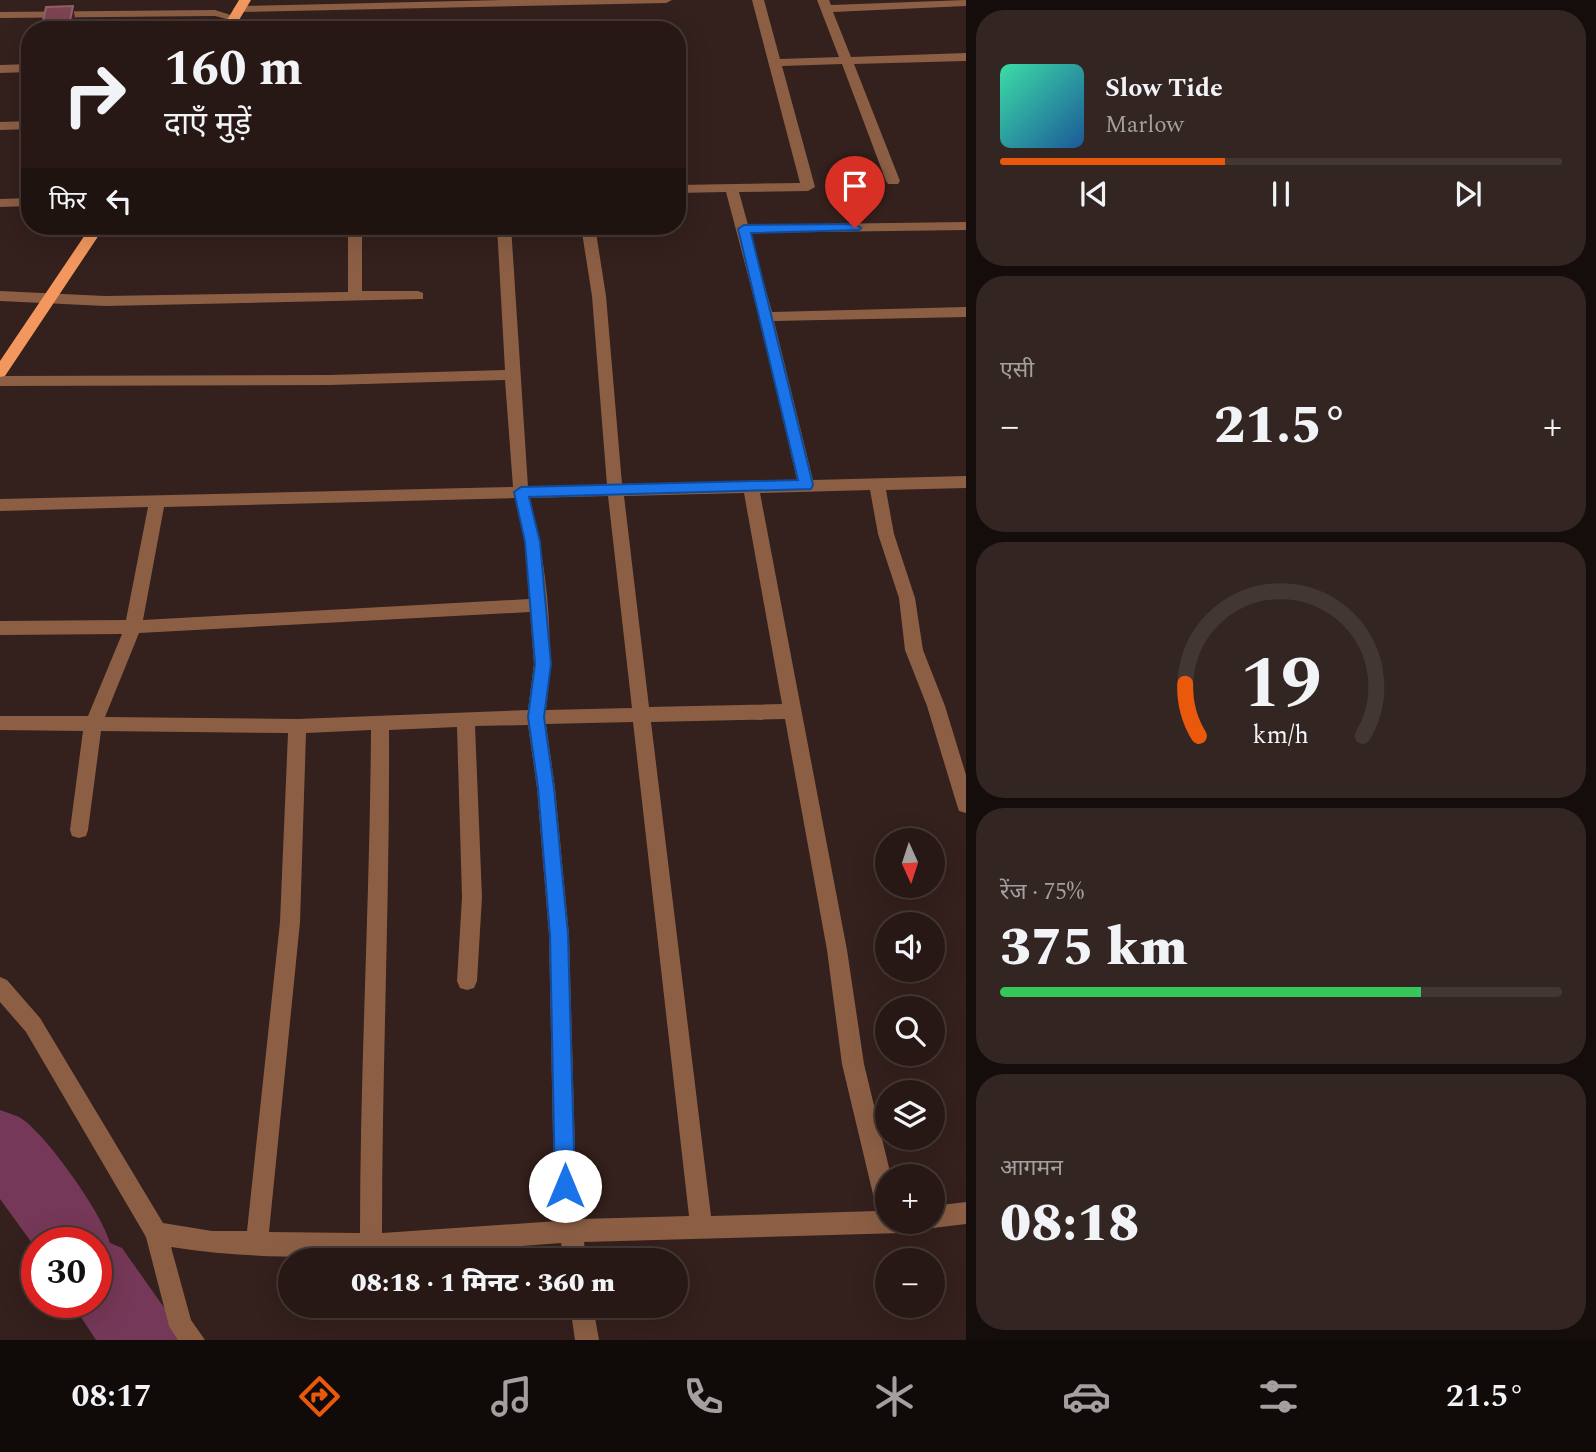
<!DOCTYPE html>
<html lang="hi">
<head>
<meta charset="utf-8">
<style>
	:root { --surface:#271815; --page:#332522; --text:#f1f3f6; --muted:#a4a0a0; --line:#433734; --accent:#ea580c }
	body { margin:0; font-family:Spectral,"Noto Sans Devanagari",serif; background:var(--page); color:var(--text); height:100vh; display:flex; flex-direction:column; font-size:26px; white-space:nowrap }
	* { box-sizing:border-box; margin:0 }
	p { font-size:23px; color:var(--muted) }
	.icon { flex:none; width:38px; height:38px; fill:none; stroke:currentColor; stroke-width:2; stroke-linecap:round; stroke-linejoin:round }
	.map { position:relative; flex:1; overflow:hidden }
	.panel { display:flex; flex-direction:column; gap:10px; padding:10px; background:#150d0c; width:630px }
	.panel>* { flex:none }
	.top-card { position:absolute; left:21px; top:21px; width:665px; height:214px; border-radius:28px; box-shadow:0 7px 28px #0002,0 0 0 2px var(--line); background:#271815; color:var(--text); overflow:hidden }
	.needle { width:46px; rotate:177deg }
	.tools { position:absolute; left:875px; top:828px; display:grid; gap:14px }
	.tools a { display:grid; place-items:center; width:70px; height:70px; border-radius:50%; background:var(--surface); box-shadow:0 7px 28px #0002,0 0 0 2px var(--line); font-size:35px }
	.speed { position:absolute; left:21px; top:1227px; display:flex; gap:14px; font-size:35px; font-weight:700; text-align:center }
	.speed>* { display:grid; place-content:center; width:91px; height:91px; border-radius:50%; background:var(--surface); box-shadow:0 7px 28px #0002,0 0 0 2px var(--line); line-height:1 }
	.speed .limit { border:10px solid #d22; background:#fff; color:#111 }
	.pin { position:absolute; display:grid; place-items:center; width:60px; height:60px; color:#fff; margin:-72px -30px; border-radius:50% 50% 50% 0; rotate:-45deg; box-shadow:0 0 7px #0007 }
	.pin .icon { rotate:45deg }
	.me { position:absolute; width:77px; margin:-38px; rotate:0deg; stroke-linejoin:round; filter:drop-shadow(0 0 5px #0008) }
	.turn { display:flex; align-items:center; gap:24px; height:147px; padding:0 28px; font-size:32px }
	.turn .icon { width:91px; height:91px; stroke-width:2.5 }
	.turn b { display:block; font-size:49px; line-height:60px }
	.then { display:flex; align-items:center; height:66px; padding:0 28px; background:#0003; gap:14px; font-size:26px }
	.big { font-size:52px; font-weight:800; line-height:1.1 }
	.panel .tile { flex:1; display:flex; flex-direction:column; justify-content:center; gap:10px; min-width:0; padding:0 24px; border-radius:28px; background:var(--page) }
	.panel .dial { align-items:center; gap:0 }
	.dial svg { height:182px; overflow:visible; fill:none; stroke:var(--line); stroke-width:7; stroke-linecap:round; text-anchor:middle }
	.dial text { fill:var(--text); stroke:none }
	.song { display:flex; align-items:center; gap:21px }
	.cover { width:84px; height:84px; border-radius:10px; background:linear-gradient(135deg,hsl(160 70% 55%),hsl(210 70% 35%)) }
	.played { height:7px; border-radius:4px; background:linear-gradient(90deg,var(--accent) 40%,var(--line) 40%) }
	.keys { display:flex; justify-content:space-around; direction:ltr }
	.heat { display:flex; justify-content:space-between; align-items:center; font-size:38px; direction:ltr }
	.charge { height:10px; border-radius:5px; background:linear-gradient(90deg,#34c759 75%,var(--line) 0) }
	.trip { position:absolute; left:278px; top:1248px; width:410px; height:70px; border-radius:35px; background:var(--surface); box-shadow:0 7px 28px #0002,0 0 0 2px var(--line); font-weight:800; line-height:70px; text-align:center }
	.tabs { display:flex; height:112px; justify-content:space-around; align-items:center; background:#100a08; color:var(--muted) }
	.tabs .icon { width:49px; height:49px }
	.tabs .current { color:var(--accent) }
	.tabs b { font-size:32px; color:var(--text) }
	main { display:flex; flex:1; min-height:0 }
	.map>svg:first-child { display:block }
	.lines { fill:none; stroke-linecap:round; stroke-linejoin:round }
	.river { fill:#763858; fill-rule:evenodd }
	.minor { fill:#8c5f45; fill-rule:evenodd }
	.major { fill:#f3975f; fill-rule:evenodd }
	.shaded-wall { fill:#502128 }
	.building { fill:#7d4551; stroke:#92606a; stroke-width:2 }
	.route { fill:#1a73e8; stroke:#114b97; stroke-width:2 }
</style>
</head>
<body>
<main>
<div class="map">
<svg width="966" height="1340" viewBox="0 0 966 1340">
	<rect width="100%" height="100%" fill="#34201c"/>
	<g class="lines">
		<path class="river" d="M0 1110C8 1113 19 1116 25 1121 50 1141 102 1213 110 1243L122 1248 168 1313 179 1340H96L71 1302H96V1242H37V1250L0 1199Z"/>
		<path class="minor" d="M504 0H672L666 3 239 12 233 9 239 6Z
			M752 0H764L780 59 839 57 817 0H829L831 5 966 0V6L833 12 851 57 966 53V61L854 64 900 181 898 184H888L886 181 842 64 782 66 815 187 808 191 739 192 748 225 966 222V230L750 233 772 312 966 307V317L774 321 813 480 966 476V488L886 490 894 534 915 598 923 650 945 706 966 775V813L959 811 957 805 927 706 905 650 899 598 878 534 870 490 760 493 847 950 864 1064 891 1176H887V1222H912L909 1230 901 1233 584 1242 586 1260H564L561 1243C432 1252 299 1267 171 1247L191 1320 205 1340H178L169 1326 146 1237 26 1032 0 1002V977L7 980 40 1018 163 1223 212 1231H247L280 922 288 733 101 731 88 830 86 836 79 838 72 836 70 830 83 731 0 730V716H88L122 634 0 635V621L126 620 148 507 0 511V499L513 487 505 380 329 385 0 386V376L329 375 505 370 497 226H511L528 487 607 485 592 296 581 226H595L606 296 622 484 797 480 759 317 726 192 677 193V185L800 183ZM744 493 782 704 649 707 624 496ZM608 496 632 708 546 710C555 640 547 567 530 498ZM515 498 525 542 529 599 143 620 164 507ZM530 612 534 664 528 710 297 719 105 717 139 633ZM785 719 827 950 842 1064 877 1211 711 1216 651 722ZM633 722 689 1216 581 1219 576 1186 569 935 555 788 546 724ZM528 725 537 788 549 935 554 1186 558 1221 382 1233C382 1065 390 897 389 730L457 727 462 897 457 981 460 988 467 990 474 988 477 981 482 897 475 726ZM371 730C370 898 360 1066 360 1233L269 1232 300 922 306 733Z
			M215 10 240 18 234 21 215 16 0 18V12Z
			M30 64V72L0 73V65Z
			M30 121V129L0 130V122Z
			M30 198V206L0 207V199Z
			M348 226H362V291H418L423 293V299L105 306 0 301V291L105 296 348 292Z
			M966 1202V1224L933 1228 925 1225 924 1222H933V1206Z
			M570 1306H593L599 1340H575Z"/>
		<path class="major" d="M239 0H251L233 30H221Z
			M91 226H105L5 376 0 377V361Z"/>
	</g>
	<path class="shaded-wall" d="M73 6 75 17 73 30H68Z"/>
	<path class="building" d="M73 6 68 30H41L46 7Z"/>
	<path class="route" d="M855 224 861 228 859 230 751 233 813 485 811 489 529 497 540 542 551 664 544 717 554 788 568 935 575 1186 572 1194 565 1197 558 1194 555 1186 550 935 538 788 528 717 535 664 525 542 514 492 521 487 798 480 738 229 744 225Z"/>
</svg>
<div class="tools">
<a><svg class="needle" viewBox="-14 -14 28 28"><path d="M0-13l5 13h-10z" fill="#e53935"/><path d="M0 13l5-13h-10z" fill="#a4a0a0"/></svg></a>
<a><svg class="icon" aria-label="sound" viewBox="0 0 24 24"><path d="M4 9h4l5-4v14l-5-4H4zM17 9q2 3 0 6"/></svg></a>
<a><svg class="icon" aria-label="search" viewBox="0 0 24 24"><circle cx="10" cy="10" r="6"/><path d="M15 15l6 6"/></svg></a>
<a><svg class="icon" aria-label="layers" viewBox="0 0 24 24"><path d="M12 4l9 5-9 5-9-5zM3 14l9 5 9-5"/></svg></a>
<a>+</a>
<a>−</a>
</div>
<div class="speed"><div class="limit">30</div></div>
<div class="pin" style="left:855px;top:228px;background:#d93025"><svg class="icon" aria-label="arrive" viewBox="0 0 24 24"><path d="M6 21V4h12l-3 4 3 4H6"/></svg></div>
<svg class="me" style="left:565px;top:1186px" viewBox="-20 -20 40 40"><circle r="19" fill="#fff"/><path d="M0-13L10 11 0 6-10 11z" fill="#1a73e8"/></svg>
<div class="trip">08:18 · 1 मिनट · 360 m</div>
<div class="top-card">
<div class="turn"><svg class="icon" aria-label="right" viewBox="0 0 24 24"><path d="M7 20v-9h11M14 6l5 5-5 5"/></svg><div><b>160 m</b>दाएँ मुड़ें</div></div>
<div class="then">फिर<svg class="icon" aria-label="left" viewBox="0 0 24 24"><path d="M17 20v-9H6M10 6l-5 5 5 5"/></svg></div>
</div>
</div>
<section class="panel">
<div class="tile">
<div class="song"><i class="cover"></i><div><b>Slow Tide</b><p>Marlow</p></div></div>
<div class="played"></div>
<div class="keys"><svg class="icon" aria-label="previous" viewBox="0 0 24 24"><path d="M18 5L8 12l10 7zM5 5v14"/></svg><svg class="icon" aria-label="pause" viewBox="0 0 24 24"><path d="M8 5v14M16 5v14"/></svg><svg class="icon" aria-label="next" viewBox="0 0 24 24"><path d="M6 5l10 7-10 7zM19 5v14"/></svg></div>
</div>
<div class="tile"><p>एसी</p>
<div class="heat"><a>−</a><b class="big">21.5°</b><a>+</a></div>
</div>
<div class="tile dial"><svg viewBox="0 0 100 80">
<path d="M14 69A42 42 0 1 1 86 69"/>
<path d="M14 69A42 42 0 0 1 8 46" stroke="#ea580c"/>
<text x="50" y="56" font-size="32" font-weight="700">19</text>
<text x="50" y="72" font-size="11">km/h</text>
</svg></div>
<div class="tile"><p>रेंज · 75%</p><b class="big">375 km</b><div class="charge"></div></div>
<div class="tile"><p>आगमन</p><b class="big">08:18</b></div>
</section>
</main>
<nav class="tabs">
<b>08:17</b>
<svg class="icon current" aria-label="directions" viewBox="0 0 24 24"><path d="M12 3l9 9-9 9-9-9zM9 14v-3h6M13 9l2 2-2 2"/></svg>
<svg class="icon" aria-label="music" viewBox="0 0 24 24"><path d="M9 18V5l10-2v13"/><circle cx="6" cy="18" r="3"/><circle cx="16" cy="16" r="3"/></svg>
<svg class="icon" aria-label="phone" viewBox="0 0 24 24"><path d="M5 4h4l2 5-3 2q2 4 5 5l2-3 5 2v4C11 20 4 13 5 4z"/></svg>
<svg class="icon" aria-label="climate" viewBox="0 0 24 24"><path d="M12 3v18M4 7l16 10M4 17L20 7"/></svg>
<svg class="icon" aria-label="car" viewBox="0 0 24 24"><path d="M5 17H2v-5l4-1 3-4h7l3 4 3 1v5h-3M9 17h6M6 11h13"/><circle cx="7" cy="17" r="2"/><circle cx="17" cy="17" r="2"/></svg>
<svg class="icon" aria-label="filters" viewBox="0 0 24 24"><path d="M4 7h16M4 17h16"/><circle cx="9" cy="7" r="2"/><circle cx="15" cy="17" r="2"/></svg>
<b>21.5°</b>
</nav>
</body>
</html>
